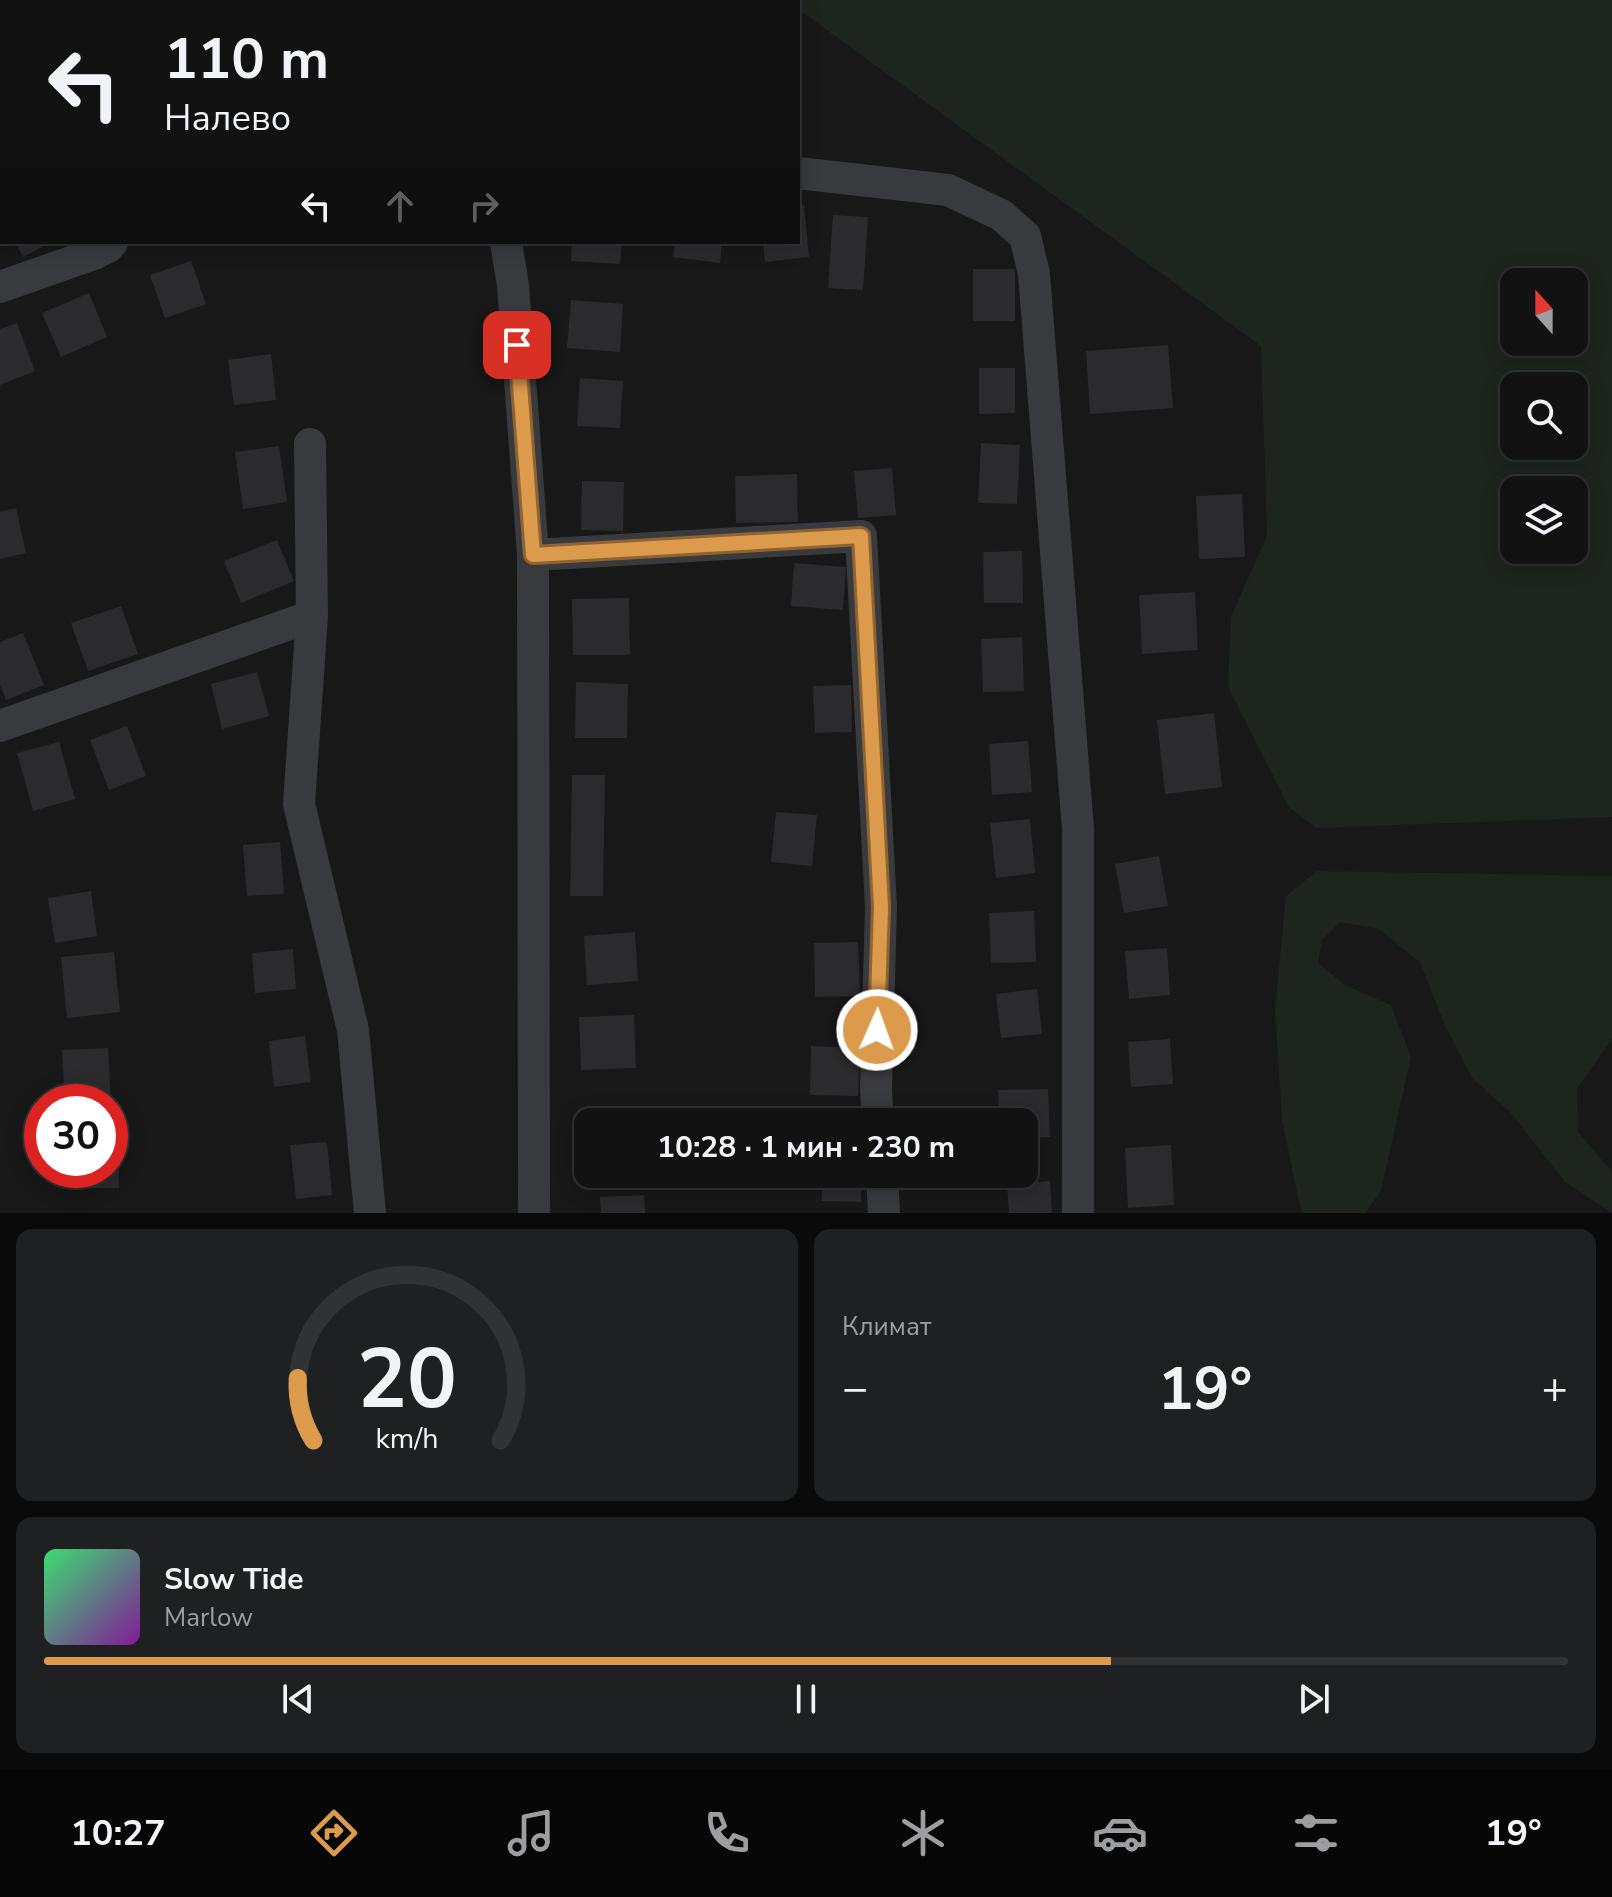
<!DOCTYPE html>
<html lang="ru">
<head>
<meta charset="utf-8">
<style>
	:root { --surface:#121213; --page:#1f2021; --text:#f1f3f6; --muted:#9c9ea0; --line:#313233; --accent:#dc9a4d }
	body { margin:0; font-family:"Nunito Sans",sans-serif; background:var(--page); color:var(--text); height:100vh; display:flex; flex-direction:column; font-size:30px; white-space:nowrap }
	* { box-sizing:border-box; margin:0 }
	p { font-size:26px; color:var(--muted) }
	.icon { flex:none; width:44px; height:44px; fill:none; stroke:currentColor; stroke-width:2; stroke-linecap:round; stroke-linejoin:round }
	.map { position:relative; height:1213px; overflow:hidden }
	.side { display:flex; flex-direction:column; gap:16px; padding:16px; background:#0a0a0a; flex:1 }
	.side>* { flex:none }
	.hud { position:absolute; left:0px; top:0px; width:800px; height:244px; box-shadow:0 4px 20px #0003,0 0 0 2px var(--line); background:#121213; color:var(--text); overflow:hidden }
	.needle { width:52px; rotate:339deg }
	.controls { position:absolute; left:1500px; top:268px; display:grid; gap:16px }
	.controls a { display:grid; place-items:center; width:88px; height:88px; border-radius:16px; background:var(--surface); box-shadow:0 4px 20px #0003,0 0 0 2px var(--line); font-size:40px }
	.speed { position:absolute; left:24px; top:1084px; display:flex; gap:16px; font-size:40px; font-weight:700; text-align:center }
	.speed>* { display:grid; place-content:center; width:104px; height:104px; border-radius:50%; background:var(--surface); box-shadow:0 4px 20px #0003,0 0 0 2px var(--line); line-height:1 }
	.speed .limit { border:12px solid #d22; background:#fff; color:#111 }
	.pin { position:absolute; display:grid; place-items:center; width:68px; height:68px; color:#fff; margin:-34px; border-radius:16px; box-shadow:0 4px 12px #0006 }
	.me { position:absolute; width:88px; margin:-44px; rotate:2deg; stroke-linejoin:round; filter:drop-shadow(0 0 6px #0008) }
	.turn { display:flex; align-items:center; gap:28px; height:168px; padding:0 32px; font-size:36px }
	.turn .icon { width:104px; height:104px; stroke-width:2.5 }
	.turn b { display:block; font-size:56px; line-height:68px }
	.lanes { display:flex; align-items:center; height:76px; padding:0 32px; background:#0003; justify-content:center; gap:40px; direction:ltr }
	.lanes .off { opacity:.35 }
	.big { font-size:60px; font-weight:700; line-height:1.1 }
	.side .card { flex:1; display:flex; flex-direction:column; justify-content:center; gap:12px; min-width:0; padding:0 28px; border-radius:16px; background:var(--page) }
	.side .dial { align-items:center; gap:0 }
	.dial svg { height:208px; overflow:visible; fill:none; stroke:var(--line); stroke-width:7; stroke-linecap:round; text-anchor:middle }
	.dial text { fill:var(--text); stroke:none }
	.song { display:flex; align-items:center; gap:24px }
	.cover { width:96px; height:96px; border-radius:12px; background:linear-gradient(135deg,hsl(140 70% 55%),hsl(290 70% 35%)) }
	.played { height:8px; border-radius:4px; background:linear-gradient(90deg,var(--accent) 70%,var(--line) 70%) }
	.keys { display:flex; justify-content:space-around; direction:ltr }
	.heat { display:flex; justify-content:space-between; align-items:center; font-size:44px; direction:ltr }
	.side .tiles { flex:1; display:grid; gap:16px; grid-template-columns:1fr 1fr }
	.card:last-child { grid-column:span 2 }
	.trip { position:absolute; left:574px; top:1108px; width:464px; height:80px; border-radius:16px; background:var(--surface); box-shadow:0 4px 20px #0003,0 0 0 2px var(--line); font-weight:700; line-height:80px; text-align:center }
	.dock { display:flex; height:128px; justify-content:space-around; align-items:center; background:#070708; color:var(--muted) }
	.dock .icon { width:56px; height:56px }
	.dock .current { color:var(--accent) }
	.dock b { font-size:36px; color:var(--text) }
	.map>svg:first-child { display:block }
	.green { fill:#1e241e; fill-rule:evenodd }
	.building { fill:#2b2b2d }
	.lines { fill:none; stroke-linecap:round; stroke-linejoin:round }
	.service { stroke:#393a3e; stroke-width:16 }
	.minor { stroke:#393a3e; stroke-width:32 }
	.route-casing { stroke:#8f6432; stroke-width:20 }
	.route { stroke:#dc9a4d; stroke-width:14 }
</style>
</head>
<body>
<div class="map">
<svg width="1612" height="1213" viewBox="0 0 1612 1213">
	<rect width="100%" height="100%" fill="#181819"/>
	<path class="green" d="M786 0H1612V817L1316 828 1289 807 1228 687 1231 616 1267 536 1261 346 798 9V2H788ZM1514 282H1574V342H1514ZM1514 386H1574V446H1514ZM1514 490H1574V550H1514Z
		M1317 871 1612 876V1039L1577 1089 1578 1132 1612 1172V1213L1565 1182 1510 1112 1473 1079 1446 1028 1420 962 1378 929 1340 922 1322 940 1318 963 1345 985 1391 1005 1411 1057 1381 1191 1365 1213H1304L1301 1211 1282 1120 1275 1009 1286 896Z"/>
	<path class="building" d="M798 205H804L809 257 765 262 763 242H798Z
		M833 215 868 217 863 290 828 288Z
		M16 242H51L23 257Z
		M572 242H622L620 264 571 261Z
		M675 242H722L720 263 673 257Z
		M191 261 206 304 165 318 150 275Z
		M973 269H1015V321H973Z
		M89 293 107 337 61 357 42 313Z
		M571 300 623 304 620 352 567 348Z
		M17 323 35 371 0 385V329Z
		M1168 345 1173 408 1090 414 1086 351Z
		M271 354 276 400 234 405 228 360Z
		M979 368H1015V413L979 414Z
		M580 378 623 381 620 428 577 426Z
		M981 443 1020 445 1017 504 978 503Z
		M279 446 287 502 243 509 235 452Z
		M892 468 896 515 858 518 854 471Z
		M797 474 798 522 736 523 735 476Z
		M582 481 624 482 623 531 581 530Z
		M1242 494 1245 557 1199 559 1196 496Z
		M16 508 26 553 0 559V512Z
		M277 540 294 581 241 603 224 561Z
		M1022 551 1023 603H984L983 552Z
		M794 563 846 567 843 610 791 606Z
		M1195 592 1198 650 1142 654 1139 595Z
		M629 598 630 655H573L572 599Z
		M121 606 138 654 88 671 71 623Z
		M23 633 44 685 6 700 0 684V642Z
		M1022 637 1024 691 983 692 981 639Z
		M257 672 269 716 222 729 211 684Z
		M576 682 628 684 627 738H575Z
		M851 685 852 732 815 733 813 686Z
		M1214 713 1222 787 1165 794 1157 720Z
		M127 726 146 776 109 790 90 740Z
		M1028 741 1032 792 992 795 989 744Z
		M59 742 75 799 33 811 17 753Z
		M572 775H605L603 896H570Z
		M776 812 817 815 812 866 771 862Z
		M1030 819 1035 873 996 878 990 823Z
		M280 842 284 894 247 896 243 845Z
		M1159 856 1168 906 1124 913 1115 864Z
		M91 891 97 936 55 943 48 898Z
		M1034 911 1036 962 991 963 989 913Z
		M635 932 638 981 587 985 584 936Z
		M858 942 860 996 815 997 814 943Z
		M1167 948 1170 995 1129 999 1125 951Z
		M293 949 296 989 255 993 252 953Z
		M114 952 120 1012 67 1018 61 957Z
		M1037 989 1042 1034 1001 1038 996 994Z
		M634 1015 636 1068 581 1070 579 1017Z
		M305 1036 311 1082 274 1087 269 1041Z
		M1170 1039 1173 1084 1131 1087 1128 1042Z
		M811 1046 860 1048 858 1096 810 1095Z
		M108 1048 111 1102H65L62 1050Z
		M1048 1089 1050 1137 1024 1138V1122H999L998 1090Z
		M596 1114 633 1117 632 1122H596Z
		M110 1141H118L119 1188H66V1170H110Z
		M327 1142 332 1195 296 1199 290 1145Z
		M1171 1145 1174 1205 1128 1208 1125 1148Z
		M822 1174H861V1202L822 1201Z
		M1050 1181 1052 1213H1009L1007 1185Z
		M644 1195 645 1213H601L600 1197Z"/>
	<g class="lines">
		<path class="service" d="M59 0 60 2"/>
		<path class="minor" d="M798 173 948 190 1001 215 1025 236 1034 274 1078 829V1213
			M506 242 513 285 533 555 534 1213
			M0 287 94 254 108 247 112 242
			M310 444 312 616
			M533 555 861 536 881 907 876 1091 878 1122
			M0 726 312 616 299 804 353 1030 370 1213
			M882 1174 884 1213"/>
	</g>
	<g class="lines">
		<defs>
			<path id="route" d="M517 345 533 555 861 536 881 907 877 1030"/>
		</defs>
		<use href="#route" class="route-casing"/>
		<use href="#route" class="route"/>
	</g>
</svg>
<div class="controls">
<a><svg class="needle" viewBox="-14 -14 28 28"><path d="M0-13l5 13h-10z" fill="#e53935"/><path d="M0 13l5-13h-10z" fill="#9c9ea0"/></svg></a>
<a><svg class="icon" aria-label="search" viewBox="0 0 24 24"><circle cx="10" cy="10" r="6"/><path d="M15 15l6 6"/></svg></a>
<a><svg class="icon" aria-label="layers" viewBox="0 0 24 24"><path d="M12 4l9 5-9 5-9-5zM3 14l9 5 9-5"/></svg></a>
</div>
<div class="speed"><div class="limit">30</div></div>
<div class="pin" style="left:517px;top:345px;background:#d93025"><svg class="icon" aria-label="arrive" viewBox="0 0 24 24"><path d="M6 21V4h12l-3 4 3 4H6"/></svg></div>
<svg class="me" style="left:877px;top:1030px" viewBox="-20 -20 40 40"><circle r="17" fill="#dc9a4d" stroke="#fff" stroke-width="3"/><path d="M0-11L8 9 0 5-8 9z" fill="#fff"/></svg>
<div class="trip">10:28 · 1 мин · 230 m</div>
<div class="hud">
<div class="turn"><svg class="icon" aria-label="left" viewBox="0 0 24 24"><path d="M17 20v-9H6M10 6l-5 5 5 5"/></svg><div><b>110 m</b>Налево</div></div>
<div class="lanes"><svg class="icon" aria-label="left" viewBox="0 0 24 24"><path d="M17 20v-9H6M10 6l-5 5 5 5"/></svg><svg class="icon off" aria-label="ahead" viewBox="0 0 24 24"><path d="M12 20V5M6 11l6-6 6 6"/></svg><svg class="icon off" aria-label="right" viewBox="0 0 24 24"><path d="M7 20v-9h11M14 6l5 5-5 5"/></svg></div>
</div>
</div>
<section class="side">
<div class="tiles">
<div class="card dial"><svg viewBox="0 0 100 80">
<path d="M14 69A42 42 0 1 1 86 69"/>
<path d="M14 69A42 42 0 0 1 8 45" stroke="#dc9a4d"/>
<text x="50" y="56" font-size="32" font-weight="700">20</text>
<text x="50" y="72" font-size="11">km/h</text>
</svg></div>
<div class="card"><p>Климат</p>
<div class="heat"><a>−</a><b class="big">19°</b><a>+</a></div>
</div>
<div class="card">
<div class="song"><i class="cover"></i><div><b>Slow Tide</b><p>Marlow</p></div></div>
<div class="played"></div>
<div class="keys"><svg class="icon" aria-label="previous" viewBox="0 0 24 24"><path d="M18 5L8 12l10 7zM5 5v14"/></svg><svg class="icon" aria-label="pause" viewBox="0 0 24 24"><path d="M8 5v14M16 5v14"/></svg><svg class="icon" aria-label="next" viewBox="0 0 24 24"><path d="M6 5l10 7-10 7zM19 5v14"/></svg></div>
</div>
</div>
</section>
<nav class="dock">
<b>10:27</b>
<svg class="icon current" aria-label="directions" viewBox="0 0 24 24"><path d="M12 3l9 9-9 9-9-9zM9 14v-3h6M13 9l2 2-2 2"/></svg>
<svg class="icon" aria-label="music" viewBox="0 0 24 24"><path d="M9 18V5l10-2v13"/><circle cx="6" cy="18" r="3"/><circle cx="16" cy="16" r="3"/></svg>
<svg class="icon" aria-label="phone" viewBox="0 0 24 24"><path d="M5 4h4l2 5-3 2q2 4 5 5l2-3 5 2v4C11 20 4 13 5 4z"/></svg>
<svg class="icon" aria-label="climate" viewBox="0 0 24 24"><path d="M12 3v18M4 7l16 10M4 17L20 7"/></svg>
<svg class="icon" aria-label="car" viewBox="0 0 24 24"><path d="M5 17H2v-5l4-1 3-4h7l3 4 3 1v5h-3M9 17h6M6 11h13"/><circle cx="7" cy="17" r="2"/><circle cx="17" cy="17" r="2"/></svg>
<svg class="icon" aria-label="filters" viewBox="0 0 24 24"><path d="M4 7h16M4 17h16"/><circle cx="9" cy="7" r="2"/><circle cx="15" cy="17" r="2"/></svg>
<b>19°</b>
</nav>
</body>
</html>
